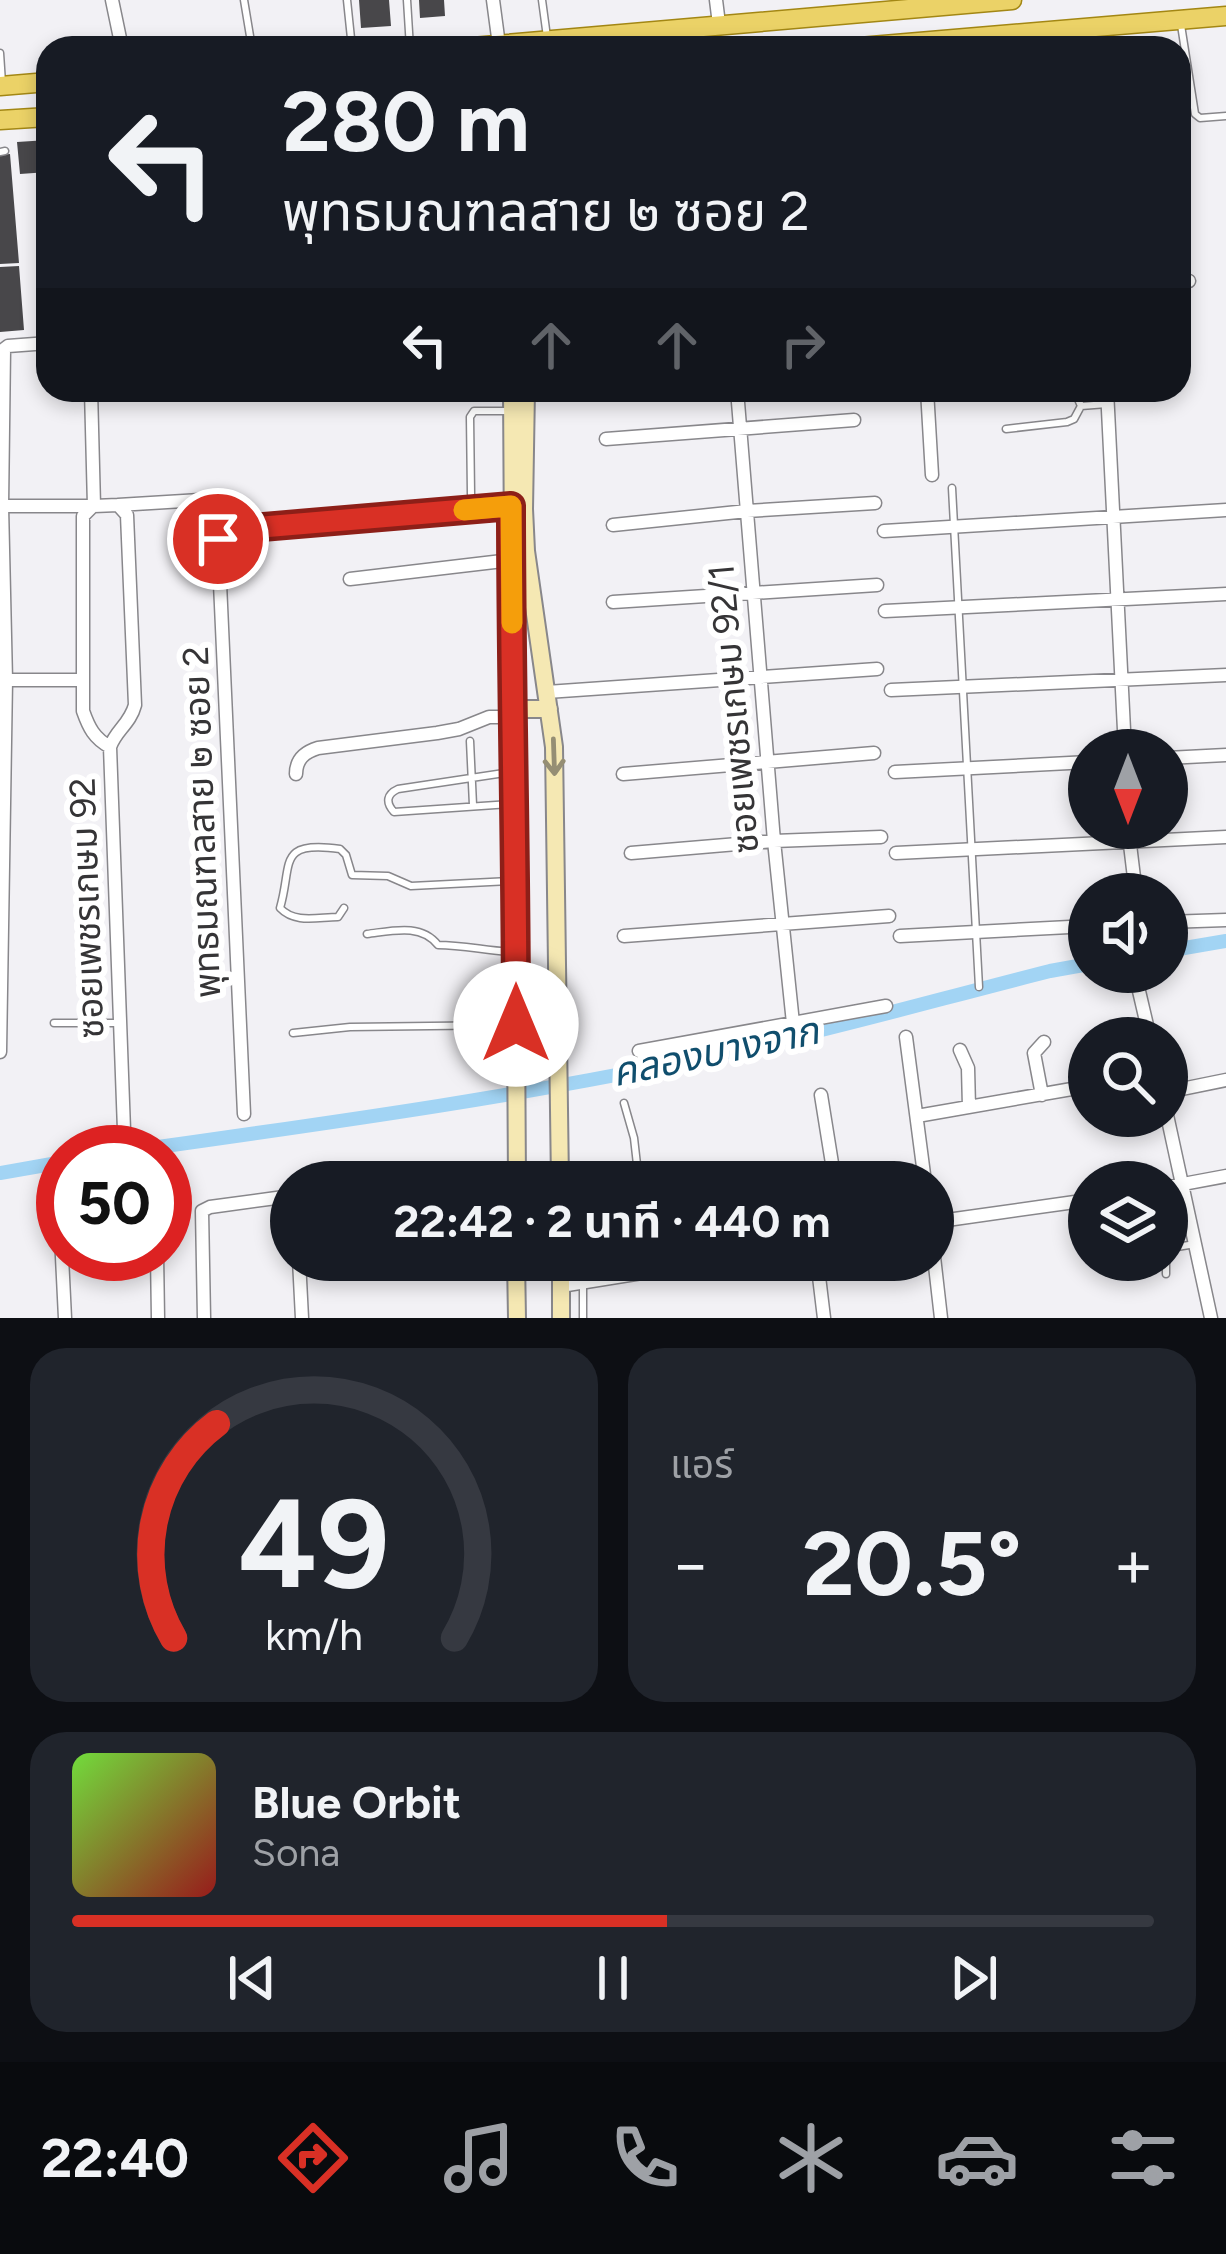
<!DOCTYPE html>
<html lang="th">
<head>
<meta charset="utf-8">
<style>
	:root { --surface:#171b24; --page:#20242c; --text:#f1f3f6; --muted:#9ea1a6; --line:#363941; --accent:#d93025 }
	body { margin:0; font-family:Figtree,"Noto Sans Thai",sans-serif; background:var(--page); color:var(--text); height:100vh; display:flex; flex-direction:column; font-size:45px; white-space:nowrap }
	* { box-sizing:border-box; margin:0 }
	p { font-size:39px; color:var(--muted) }
	.icon { flex:none; width:66px; height:66px; fill:none; stroke:currentColor; stroke-width:2; stroke-linecap:round; stroke-linejoin:round }
	.map { position:relative; height:1318px; overflow:hidden }
	.drawer { display:flex; flex-direction:column; gap:30px; padding:30px; background:#0d0f14; flex:1 }
	.drawer>* { flex:none }
	.hud { position:absolute; left:36px; top:36px; width:1155px; height:366px; border-radius:36px; box-shadow:0 6px 18px #0003; background:#171b24; color:var(--text); overflow:hidden }
	.needle { width:78px; rotate:180deg }
	.tools { position:absolute; left:1068px; top:729px; display:grid; gap:24px }
	.tools a { display:grid; place-items:center; width:120px; height:120px; border-radius:50%; background:var(--surface); box-shadow:0 6px 18px #0003; font-size:60px }
	.speed { position:absolute; left:36px; top:1125px; display:flex; gap:24px; font-size:60px; font-weight:700; text-align:center }
	.speed>* { display:grid; place-content:center; width:156px; height:156px; border-radius:50%; background:var(--surface); box-shadow:0 6px 18px #0003; line-height:1 }
	.speed .limit { border:18px solid #d22; background:#fff; color:#111 }
	.pin { position:absolute; display:grid; place-items:center; width:102px; height:102px; color:#fff; margin:-51px; border:6px solid #fff; border-radius:50%; box-shadow:0 3px 12px #0007 }
	.me { position:absolute; width:132px; margin:-66px; rotate:0deg; stroke-linejoin:round; filter:drop-shadow(0 0 9px #0008) }
	.turn { display:flex; align-items:center; gap:42px; height:252px; padding:0 48px; font-size:54px }
	.turn .icon { width:156px; height:156px; stroke-width:2.5 }
	.turn b { display:block; font-size:84px; line-height:102px }
	.lanes { display:flex; align-items:center; height:114px; padding:0 48px; background:#0003; justify-content:center; gap:60px; direction:ltr }
	.lanes .off { opacity:.35 }
	.big { font-size:90px; font-weight:700; line-height:1.1 }
	.drawer .widget { flex:1; display:flex; flex-direction:column; justify-content:center; gap:18px; min-width:0; padding:0 42px; border-radius:36px; background:var(--page) }
	.drawer .dial { align-items:center; gap:0 }
	.dial svg { height:312px; overflow:visible; fill:none; stroke:var(--line); stroke-width:7; stroke-linecap:round; text-anchor:middle }
	.dial text { fill:var(--text); stroke:none }
	.song { display:flex; align-items:center; gap:36px }
	.cover { width:144px; height:144px; border-radius:18px; background:linear-gradient(135deg,hsl(100 70% 55%),hsl(0 70% 35%)) }
	.played { height:12px; border-radius:6px; background:linear-gradient(90deg,var(--accent) 55%,var(--line) 55%) }
	.keys { display:flex; justify-content:space-around; direction:ltr }
	.heat { display:flex; justify-content:space-between; align-items:center; font-size:66px; direction:ltr }
	.drawer .tiles { flex:1; display:grid; gap:30px; grid-template-columns:1fr 1fr }
	.widget:last-child { grid-column:span 2 }
	.trip { position:absolute; left:270px; top:1161px; width:684px; height:120px; border-radius:60px; background:var(--surface); box-shadow:0 6px 18px #0003; font-weight:700; line-height:120px; text-align:center }
	.tabs { display:flex; height:192px; justify-content:space-around; align-items:center; background:#090b0e; color:var(--muted) }
	.tabs .icon { width:84px; height:84px }
	.tabs .active { color:var(--accent) }
	.tabs b { font-size:54px; color:var(--text) }
	.map>svg:first-child { display:block }
	.lines { fill:none; stroke-linecap:round; stroke-linejoin:round }
	.canal { stroke:#a2d4f4; stroke-width:14 }
	.building { fill:#48474a }
	.service-casing { stroke:#88878b; stroke-width:9 }
	.minor-casing { stroke:#88878b; stroke-width:15 }
	.secondary-casing { stroke:#88878b; stroke-width:20 }
	.primary-casing { stroke:#a38714; stroke-width:21 }
	.service { stroke:#fff; stroke-width:6 }
	.minor { stroke:#fff; stroke-width:12 }
	.secondary { stroke:#f5e8b3; stroke-width:16 }
	.primary { stroke:#ebd267; stroke-width:18 }
	.oneway { stroke:#958e74 }
	.route-casing { stroke:#8d1f18; stroke-width:30 }
	.route { stroke:#d93025; stroke-width:21 }
	.slow { stroke:#f59e0b; stroke-width:21 }
	.labels { text-anchor:middle; stroke-width:12; stroke-linejoin:round; paint-order:stroke }
	.street-label { font-size:36px; fill:#353436; stroke:#fff }
	.water-label { font-size:39px; font-style:italic; fill:#104e6d; stroke:#fff }
</style>
</head>
<body>
<div class="map">
<svg width="1226" height="1318" viewBox="0 0 1226 1318">
	<rect width="100%" height="100%" fill="#f2f1f5"/>
	<g class="lines">
		<path class="canal" d="M1167 951 1226 941
			M123 1152C321 1124 520 1097 715 1055 827 1031 939 999 1050 971L1089 964
			M0 1173 63 1162"/>
	</g>
	<path class="building" d="M359 0H389L391 26 361 28Z
		M419 0H444L445 16 420 18Z
		M48 140V172L20 174 17 142Z
		M10 154 19 263 0 264V155Z
		M19 266 24 330 0 332V267Z
		M377 390H443L444 395 377 400Z"/>
	<g class="lines">
		<defs>
			<path id="service" d="M244 0 252 48
				M347 0 352 48
				M407 0 410 48
				M542 0 547 37
				M1181 25 1195 114 1200 118 1226 116
				M0 53 2 83
				M0 152 5 151
				M1074 390 1081 406 1107 404
				M1006 429 1067 422 1074 419 1081 406
				M952 488 979 987
				M471 494 470 417 474 411H506
				M470 741 473 805
				M511 804 394 812C385 802 387 794 398 789L511 772
				M344 908 338 917C318 917 295 924 280 908 293 864 276 840 340 849L346 855 352 875 388 876 411 886 512 881
				M367 934C392 931 421 923 438 945 464 945 487 951 513 952
				M54 1023H117
				M293 1033 350 1027 511 1025
				M624 1103 634 1138 639 1182
				M1167 1256 1177 1247 1195 1244
				M1166 1260V1274
				M564 1263 584 1260
				M422 1275 513 1270
				M583 1286V1318"/>
			<path id="minor" d="M112 0 122 48
				M493 0 499 45
				M716 0 719 24
				M1071 30 1074 48
				M1179 224H1183
				M1179 282 1189 281
				M91 390 94 506 118 505 127 515 135 705C130 724 116 730 110 747L124 1130
				M737 390 774 841 793 1023
				M927 390 932 475
				M1107 390 1125 750
				M606 439 854 420
				M118 505 200 500
				M2 506 4 349 8 346 48 343
				M93 506 83 516V711C89 728 94 738 110 747
				M613 525 747 511 875 503
				M884 531 1226 510
				M350 579 511 560
				M613 602 877 585
				M885 611 1226 594
				M6 680 2 506H94
				M891 690 1226 675
				M547 692 877 669
				M1167 758 1226 755
				M895 772 1089 762
				M296 774C296 759 305 752 318 748L437 733 459 729 489 717H513
				M623 774 874 753
				M1128 828 1136 894
				M631 853 774 841 881 837
				M896 853 1226 837
				M1167 922 1226 920
				M624 936 889 916
				M900 936 1089 926
				M1139 991 1150 1038
				M906 1037 925 1182
				M960 1050 968 1068 969 1107
				M639 1051 886 1006
				M0 1052 6 680H82
				M1167 1092 1226 1080
				M821 1095 835 1182
				M1042 1095 1034 1053 1044 1042
				M244 1114 218 539 220 532 511 506
				M1167 1115 1211 1318
				M917 1116 1089 1086
				M426 1182 467 1178 479 1179 480 1182
				M1167 1187 1226 1176
				M63 1210 60 1216 65 1318
				M933 1222 1089 1200
				M933 1248 941 1318
				M157 1254 158 1318
				M299 1260 302 1318
				M817 1260 824 1318
				M561 1286 723 1260
				M204 1318 202 1211 210 1207 291 1196"/>
			<path id="secondary" d="M512 390 517 1182
				M526 390 524 509 526 551 554 747 560 1182
				M512 709H549
				M516 1260 517 1318
				M561 1260V1318"/>
			<path id="primary" d="M461 48 1012 0
				M848 48 1226 16
				M0 86 48 82
				M0 120 48 117"/>
		</defs>
		<use href="#service" class="service-casing"/>
		<use href="#minor" class="minor-casing"/>
		<use href="#secondary" class="secondary-casing"/>
		<use href="#primary" class="primary-casing"/>
		<use href="#service" class="service"/>
		<use href="#minor" class="minor"/>
		<use href="#secondary" class="secondary"/>
		<use href="#primary" class="primary"/>
	</g>
	<defs><path id="oneway-shaft" d="M-6 0H5M1.5-3L5.5 0L1.5 3" fill="none" stroke-width="1.6" stroke-linecap="round" stroke-linejoin="round" transform="scale(3)"/></defs>
	<use class="oneway" href="#oneway-shaft" transform="translate(554 757) rotate(88)"/>
	<g class="lines">
		<defs>
			<path id="route" d="M218 539 220 532 227 530 511 506C511 679 516 852 516 1024"/>
		</defs>
		<use href="#route" class="route-casing"/>
		<use href="#route" class="route"/>
		<path class="slow" d="M464 510 511 506 512 623"/>
	</g>
	<g class="labels">
		<g class="street-label">
			<text transform="translate(733 709) rotate(-95)" y="13">ซอยเพชรเกษม 92/1</text>
			<text transform="translate(201 822) rotate(-92)" y="13">พุทธมณฑลสาย ๒ ซอย 2</text>
			<text transform="translate(86 908) rotate(-92)" y="13">ซอยเพชรเกษม 92</text>
		</g>
		<g class="water-label">
			<text transform="translate(715 1051) rotate(-12)" y="14">คลองบางจาก</text>
		</g>
	</g>
</svg>
<div class="tools">
<a><svg class="needle" viewBox="-14 -14 28 28"><path d="M0-13l5 13h-10z" fill="#e53935"/><path d="M0 13l5-13h-10z" fill="#9ea1a6"/></svg></a>
<a><svg class="icon" aria-label="sound" viewBox="0 0 24 24"><path d="M4 9h4l5-4v14l-5-4H4zM17 9q2 3 0 6"/></svg></a>
<a><svg class="icon" aria-label="search" viewBox="0 0 24 24"><circle cx="10" cy="10" r="6"/><path d="M15 15l6 6"/></svg></a>
<a><svg class="icon" aria-label="layers" viewBox="0 0 24 24"><path d="M12 4l9 5-9 5-9-5zM3 14l9 5 9-5"/></svg></a>
</div>
<div class="speed"><div class="limit">50</div></div>
<div class="pin" style="left:218px;top:539px;background:#d93025"><svg class="icon" aria-label="arrive" viewBox="0 0 24 24"><path d="M6 21V4h12l-3 4 3 4H6"/></svg></div>
<svg class="me" style="left:516px;top:1024px" viewBox="-20 -20 40 40"><circle r="19" fill="#fff"/><path d="M0-13L10 11 0 6-10 11z" fill="#d93025"/></svg>
<div class="trip">22:42 · 2 นาที · 440 m</div>
<div class="hud">
<div class="turn"><svg class="icon" aria-label="left" viewBox="0 0 24 24"><path d="M17 20v-9H6M10 6l-5 5 5 5"/></svg><div><b>280 m</b>พุทธมณฑลสาย ๒ ซอย 2</div></div>
<div class="lanes"><svg class="icon" aria-label="left" viewBox="0 0 24 24"><path d="M17 20v-9H6M10 6l-5 5 5 5"/></svg><svg class="icon off" aria-label="ahead" viewBox="0 0 24 24"><path d="M12 20V5M6 11l6-6 6 6"/></svg><svg class="icon off" aria-label="ahead" viewBox="0 0 24 24"><path d="M12 20V5M6 11l6-6 6 6"/></svg><svg class="icon off" aria-label="right" viewBox="0 0 24 24"><path d="M7 20v-9h11M14 6l5 5-5 5"/></svg></div>
</div>
</div>
<section class="drawer">
<div class="tiles">
<div class="widget dial"><svg viewBox="0 0 100 80">
<path d="M14 69A42 42 0 1 1 86 69"/>
<path d="M14 69A42 42 0 0 1 25 14" stroke="#d93025"/>
<text x="50" y="56" font-size="32" font-weight="700">49</text>
<text x="50" y="72" font-size="11">km/h</text>
</svg></div>
<div class="widget"><p>แอร์</p>
<div class="heat"><a>−</a><b class="big">20.5°</b><a>+</a></div>
</div>
<div class="widget">
<div class="song"><i class="cover"></i><div><b>Blue Orbit</b><p>Sona</p></div></div>
<div class="played"></div>
<div class="keys"><svg class="icon" aria-label="previous" viewBox="0 0 24 24"><path d="M18 5L8 12l10 7zM5 5v14"/></svg><svg class="icon" aria-label="pause" viewBox="0 0 24 24"><path d="M8 5v14M16 5v14"/></svg><svg class="icon" aria-label="next" viewBox="0 0 24 24"><path d="M6 5l10 7-10 7zM19 5v14"/></svg></div>
</div>
</div>
</section>
<nav class="tabs">
<b>22:40</b>
<svg class="icon active" aria-label="directions" viewBox="0 0 24 24"><path d="M12 3l9 9-9 9-9-9zM9 14v-3h6M13 9l2 2-2 2"/></svg>
<svg class="icon" aria-label="music" viewBox="0 0 24 24"><path d="M9 18V5l10-2v13"/><circle cx="6" cy="18" r="3"/><circle cx="16" cy="16" r="3"/></svg>
<svg class="icon" aria-label="phone" viewBox="0 0 24 24"><path d="M5 4h4l2 5-3 2q2 4 5 5l2-3 5 2v4C11 20 4 13 5 4z"/></svg>
<svg class="icon" aria-label="climate" viewBox="0 0 24 24"><path d="M12 3v18M4 7l16 10M4 17L20 7"/></svg>
<svg class="icon" aria-label="car" viewBox="0 0 24 24"><path d="M5 17H2v-5l4-1 3-4h7l3 4 3 1v5h-3M9 17h6M6 11h13"/><circle cx="7" cy="17" r="2"/><circle cx="17" cy="17" r="2"/></svg>
<svg class="icon" aria-label="filters" viewBox="0 0 24 24"><path d="M4 7h16M4 17h16"/><circle cx="9" cy="7" r="2"/><circle cx="15" cy="17" r="2"/></svg>
</nav>
</body>
</html>
